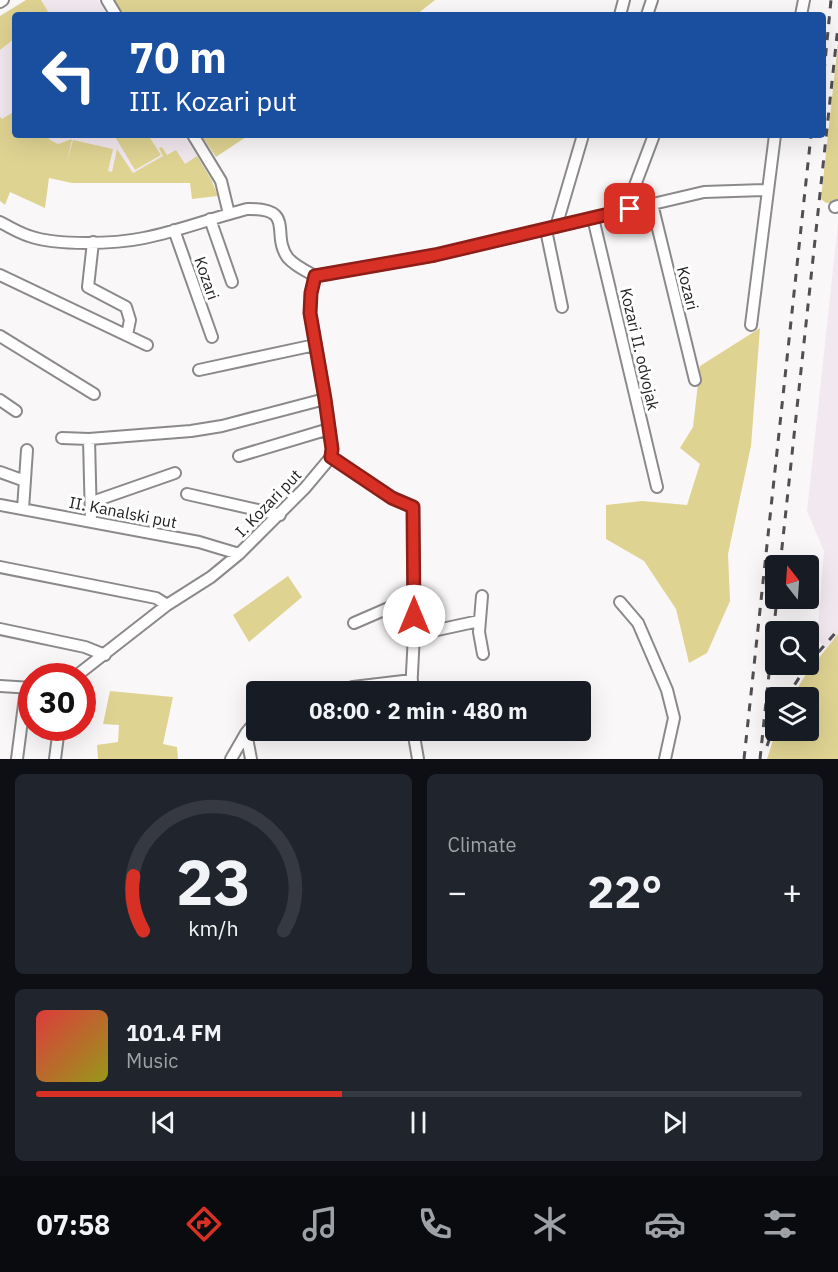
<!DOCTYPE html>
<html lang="en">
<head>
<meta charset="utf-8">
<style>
	:root { --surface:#171b24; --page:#20242c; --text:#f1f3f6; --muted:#9ea1a6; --line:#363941; --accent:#d93025 }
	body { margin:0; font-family:"IBM Plex Sans",sans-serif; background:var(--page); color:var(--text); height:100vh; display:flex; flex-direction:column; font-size:22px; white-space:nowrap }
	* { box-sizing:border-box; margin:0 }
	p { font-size:20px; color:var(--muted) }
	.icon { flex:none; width:33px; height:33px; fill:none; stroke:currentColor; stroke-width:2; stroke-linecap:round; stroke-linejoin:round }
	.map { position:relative; height:759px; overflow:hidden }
	.sheet { display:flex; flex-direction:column; gap:15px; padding:15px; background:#0d0f14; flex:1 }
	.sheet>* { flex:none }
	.hud { position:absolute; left:12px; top:12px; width:814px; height:126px; border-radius:6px; box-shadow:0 6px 24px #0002; background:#1a4fa0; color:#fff; overflow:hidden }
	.needle { width:39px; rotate:343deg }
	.buttons { position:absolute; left:765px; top:555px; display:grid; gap:12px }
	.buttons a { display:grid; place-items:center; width:54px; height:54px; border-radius:6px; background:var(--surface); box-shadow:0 6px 24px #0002; font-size:30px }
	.speed { position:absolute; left:18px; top:663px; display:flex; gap:12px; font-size:30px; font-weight:700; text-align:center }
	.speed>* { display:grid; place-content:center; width:78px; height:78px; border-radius:50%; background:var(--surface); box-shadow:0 6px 24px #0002; line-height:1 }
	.speed .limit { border:9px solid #d22; background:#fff; color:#111 }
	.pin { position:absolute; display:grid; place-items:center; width:51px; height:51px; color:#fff; margin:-26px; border-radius:12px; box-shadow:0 3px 9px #0006 }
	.me { position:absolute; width:66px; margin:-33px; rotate:0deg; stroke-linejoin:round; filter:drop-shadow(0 0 4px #0008) }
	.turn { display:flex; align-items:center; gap:21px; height:126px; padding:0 18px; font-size:27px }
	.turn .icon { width:78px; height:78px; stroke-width:2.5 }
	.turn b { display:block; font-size:42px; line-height:51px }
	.big { font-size:45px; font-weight:800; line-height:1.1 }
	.sheet .widget { flex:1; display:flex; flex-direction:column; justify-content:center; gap:9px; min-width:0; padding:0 21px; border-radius:9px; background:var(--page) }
	.sheet .dial { align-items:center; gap:0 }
	.dial svg { height:156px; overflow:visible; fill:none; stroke:var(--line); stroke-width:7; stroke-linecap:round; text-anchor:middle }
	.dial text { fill:var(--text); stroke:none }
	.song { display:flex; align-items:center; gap:18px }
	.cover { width:72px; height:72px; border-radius:9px; background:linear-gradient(135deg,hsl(0 70% 55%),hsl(60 70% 35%)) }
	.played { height:6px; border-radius:3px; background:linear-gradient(90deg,var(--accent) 40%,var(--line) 40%) }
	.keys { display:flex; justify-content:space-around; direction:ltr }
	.heat { display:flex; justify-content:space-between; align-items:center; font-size:33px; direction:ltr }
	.sheet .tiles { flex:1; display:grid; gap:15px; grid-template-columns:1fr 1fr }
	.widget:last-child { grid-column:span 2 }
	.trip { position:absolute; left:246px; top:681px; width:345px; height:60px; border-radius:6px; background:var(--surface); box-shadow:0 6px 24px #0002; font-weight:800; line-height:60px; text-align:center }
	.dock { display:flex; height:96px; justify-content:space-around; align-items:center; background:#090b0e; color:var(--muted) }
	.dock .icon { width:42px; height:42px }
	.dock .on { color:var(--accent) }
	.dock b { font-size:27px; color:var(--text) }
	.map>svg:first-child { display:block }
	.built { fill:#f2e8ef }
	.green { fill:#dfd392 }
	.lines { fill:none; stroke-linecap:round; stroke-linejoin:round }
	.minor-casing { stroke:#8c898b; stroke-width:14 }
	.minor { stroke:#fff; stroke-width:10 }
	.rail { stroke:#514f51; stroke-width:3; stroke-dasharray:8 8; stroke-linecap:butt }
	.route-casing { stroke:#8d1f18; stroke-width:15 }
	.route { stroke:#d93025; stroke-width:10 }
	.labels { text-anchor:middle; stroke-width:6; stroke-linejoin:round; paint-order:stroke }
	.street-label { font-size:16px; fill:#232223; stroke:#fff }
</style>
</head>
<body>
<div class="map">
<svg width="838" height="759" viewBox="0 0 838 759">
	<rect width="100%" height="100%" fill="#faf7f9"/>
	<path class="built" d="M29 0H98L107 15H15V135H184L202 164 148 176 76 168 0 135V18Z
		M838 222V634L826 648 817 639 824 551 807 511Z"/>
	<path class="green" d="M26 0H41L50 15H15V38L0 50V16Z
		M113 0H435L416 15H123Z
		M838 43V202L826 203 821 199Z
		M15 111V135H30L33 138 38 135H46L50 140 58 144 72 139 67 162 73 140 113 149 108 171 112 172 117 149 133 173 163 156 159 148 162 147 167 155 176 150 185 164 197 156 211 179 218 196 192 199 190 183H72L49 178 45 208 10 192 5 205 0 201V117L2 119Z
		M114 135H148L161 155 135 170Z
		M201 135H249L216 157Z
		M760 328 751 446 728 554 730 601 707 653 689 663 676 609 644 561 606 539V505L642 501 687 505 700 464 680 448 693 427 700 366Z
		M288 576 302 597 249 642 233 615Z
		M838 634V759H767L776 731 808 730V698L792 697 806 674Z
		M110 691 173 697 163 744 177 747 178 759H98L97 745 118 742 119 725 103 724Z"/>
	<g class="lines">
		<defs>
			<path id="minor" d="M107 0 116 15
				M0 2 3 0
				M620 15 624 0
				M647 15 652 0
				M801 15 804 0
				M193 135 221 181 229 214
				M652 204 695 380
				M835 207 838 206
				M630 209 634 188 654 135
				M593 218 657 487
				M210 219 232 282
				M0 222C9 227 19 233 29 236 57 246 115 244 144 238 179 231 212 218 247 209 297 208 270 234 288 258 295 266 306 271 315 276L435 255 704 192 767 190
				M556 227 583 135
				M174 230 212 337
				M546 230 562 307
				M93 242 88 287 126 307 130 320 127 335
				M0 275 147 345
				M751 325 775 135
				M0 336 94 394
				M199 370 315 345
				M0 400 16 411
				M62 438 89 439 191 431 222 426 325 399
				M89 439 91 521
				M239 456 329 429
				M331 457 392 498 413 507 414 635 411 692
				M0 472 25 481
				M187 494 280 515
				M92 502 175 473
				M0 505 199 542 239 554
				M23 509 27 450
				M0 567 156 598 167 605
				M482 596 479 632 483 654
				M620 602 638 623 667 690 674 718 665 759
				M354 623 414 597
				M0 629 85 647 105 655
				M414 635 479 621
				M76 676 167 605 211 577 239 554 305 488 331 457 332 449 325 399 310 313 311 293 315 276
				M0 686 32 688
				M412 687 428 692
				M337 692 353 687 412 680
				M413 730 418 759
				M246 733 251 759
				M17 759 26 689
				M55 759 59 728
				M231 759 246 733 256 721"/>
		</defs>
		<use href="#minor" class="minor-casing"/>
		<use href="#minor" class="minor"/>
		<path class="rail" d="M824 72 831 0
			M780 566 838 26
			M808 664 838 630
			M786 698 808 664
			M767 746 776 720
			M744 759 811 135
			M760 759 777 598"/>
	</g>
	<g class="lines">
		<defs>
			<path id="route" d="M414 616 413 507 392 498 331 457 332 449 325 399 310 313 311 293 315 276 435 255 630 209"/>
		</defs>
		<use href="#route" class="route-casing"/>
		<use href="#route" class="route"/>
	</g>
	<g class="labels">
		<g class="street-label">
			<text transform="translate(207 278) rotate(71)" y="6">Kozari</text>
			<text transform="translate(688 288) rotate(76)" y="6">Kozari</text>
			<text transform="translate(640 349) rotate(77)" y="6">Kozari II. odvojak</text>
			<text transform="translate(268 503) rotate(-46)" y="6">I. Kozari put</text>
			<text transform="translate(123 512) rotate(11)" y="6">II. Kanalski put</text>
		</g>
	</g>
</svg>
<div class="buttons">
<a><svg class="needle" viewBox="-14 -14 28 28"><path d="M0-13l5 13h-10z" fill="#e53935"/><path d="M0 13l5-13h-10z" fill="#9ea1a6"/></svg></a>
<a><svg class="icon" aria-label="search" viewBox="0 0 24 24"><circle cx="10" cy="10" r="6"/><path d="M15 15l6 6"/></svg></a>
<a><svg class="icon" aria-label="layers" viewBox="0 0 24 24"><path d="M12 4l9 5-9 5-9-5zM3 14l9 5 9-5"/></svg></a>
</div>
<div class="speed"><div class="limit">30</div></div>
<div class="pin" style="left:630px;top:209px;background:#d93025"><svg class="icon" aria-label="arrive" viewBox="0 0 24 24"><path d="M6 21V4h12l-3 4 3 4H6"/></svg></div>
<svg class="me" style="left:414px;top:616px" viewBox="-20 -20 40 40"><circle r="19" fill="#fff"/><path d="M0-13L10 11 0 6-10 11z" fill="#d93025"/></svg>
<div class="trip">08:00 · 2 min · 480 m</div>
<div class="hud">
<div class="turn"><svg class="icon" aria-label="left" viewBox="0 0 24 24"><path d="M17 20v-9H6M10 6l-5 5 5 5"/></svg><div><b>70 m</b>III. Kozari put</div></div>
</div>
</div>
<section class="sheet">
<div class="tiles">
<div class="widget dial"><svg viewBox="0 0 100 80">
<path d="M14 69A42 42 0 1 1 86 69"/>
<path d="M14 69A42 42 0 0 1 9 41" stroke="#d93025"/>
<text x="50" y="56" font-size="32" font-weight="700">23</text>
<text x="50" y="72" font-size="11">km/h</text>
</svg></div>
<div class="widget"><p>Climate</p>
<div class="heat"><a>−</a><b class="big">22°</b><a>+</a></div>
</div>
<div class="widget">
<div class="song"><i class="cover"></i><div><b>101.4 FM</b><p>Music</p></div></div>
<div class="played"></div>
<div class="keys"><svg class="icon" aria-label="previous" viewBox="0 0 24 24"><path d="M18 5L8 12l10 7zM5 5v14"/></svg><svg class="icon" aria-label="pause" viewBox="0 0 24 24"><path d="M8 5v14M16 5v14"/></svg><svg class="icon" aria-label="next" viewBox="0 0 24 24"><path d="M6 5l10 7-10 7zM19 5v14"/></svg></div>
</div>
</div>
</section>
<nav class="dock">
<b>07:58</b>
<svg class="icon on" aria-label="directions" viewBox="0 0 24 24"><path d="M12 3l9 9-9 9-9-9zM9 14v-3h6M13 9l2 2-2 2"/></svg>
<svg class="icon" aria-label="music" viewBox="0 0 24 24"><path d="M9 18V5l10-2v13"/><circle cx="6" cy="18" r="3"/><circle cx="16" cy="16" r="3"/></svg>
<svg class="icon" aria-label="phone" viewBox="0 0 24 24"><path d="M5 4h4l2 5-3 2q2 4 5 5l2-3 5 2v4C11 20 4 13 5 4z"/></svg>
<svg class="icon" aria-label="climate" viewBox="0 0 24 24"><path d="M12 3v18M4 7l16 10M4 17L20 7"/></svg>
<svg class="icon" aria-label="car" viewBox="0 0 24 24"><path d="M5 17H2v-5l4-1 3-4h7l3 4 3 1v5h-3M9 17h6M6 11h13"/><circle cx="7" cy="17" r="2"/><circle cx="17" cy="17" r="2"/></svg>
<svg class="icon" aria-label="filters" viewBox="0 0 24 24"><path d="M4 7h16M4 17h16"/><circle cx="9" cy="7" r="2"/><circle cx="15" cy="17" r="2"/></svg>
</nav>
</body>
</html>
